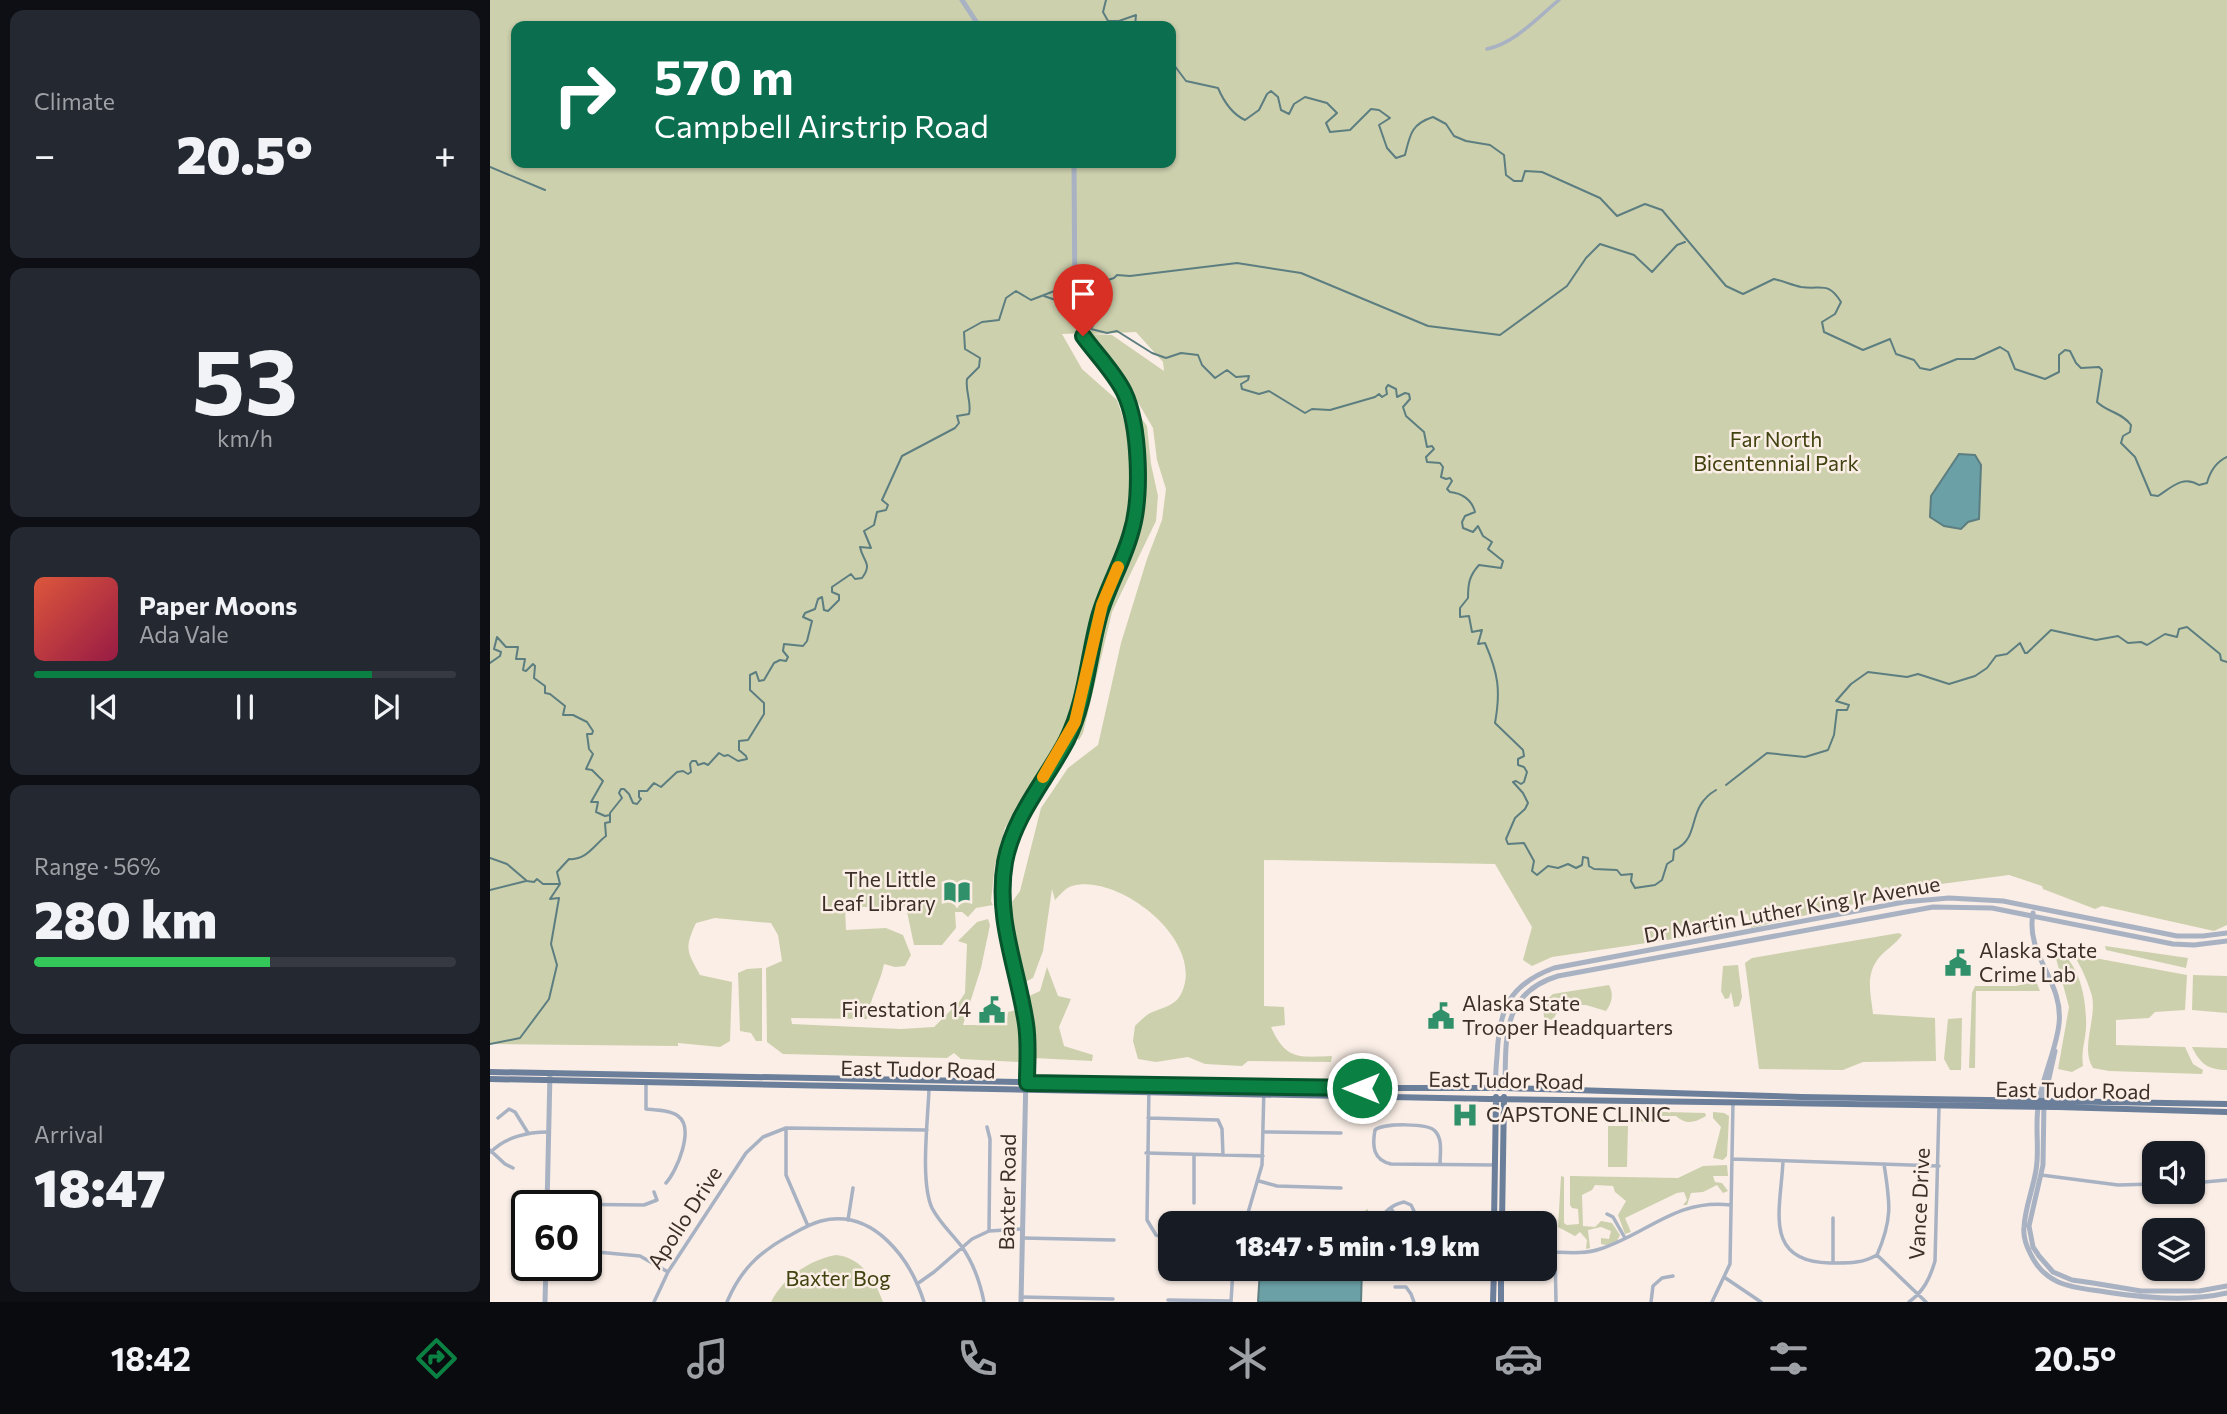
<!DOCTYPE html>
<html lang="en">
<head>
<meta charset="utf-8">
<style>
	:root { --surface:#171b24; --page:#242831; --text:#f1f3f6; --muted:#9ea1a6; --line:#363941; --accent:#0b8043 }
	body { margin:0; font-family:Commissioner,sans-serif; background:var(--page); color:var(--text); height:100vh; display:flex; flex-direction:column; font-size:26px; white-space:nowrap }
	* { box-sizing:border-box; margin:0 }
	p { font-size:23px; color:var(--muted) }
	.icon { flex:none; width:38px; height:38px; fill:none; stroke:currentColor; stroke-width:2; stroke-linecap:round; stroke-linejoin:round }
	.map { position:relative; flex:1; overflow:hidden }
	.details { display:flex; flex-direction:column; gap:10px; padding:10px; background:#0d0f14; width:490px }
	.details>* { flex:none }
	.guide { position:absolute; left:21px; top:21px; width:665px; height:147px; border-radius:14px; box-shadow:0 2px 5px #0004; background:#0b6e4f; color:#fff; overflow:hidden }
	.controls { position:absolute; left:1652px; top:1141px; display:grid; gap:14px }
	.controls a { display:grid; place-items:center; width:63px; height:63px; border-radius:14px; background:var(--surface); box-shadow:0 2px 5px #0004; font-size:35px }
	.speed { position:absolute; left:21px; top:1190px; display:flex; gap:14px; font-size:35px; font-weight:700; text-align:center }
	.speed>* { display:grid; place-content:center; width:91px; height:91px; border-radius:50%; background:var(--surface); box-shadow:0 2px 5px #0004; line-height:1 }
	.speed .limit { border:4px solid #111; border-radius:10px; background:#fff; color:#111 }
	.pin { position:absolute; display:grid; place-items:center; width:60px; height:60px; color:#fff; margin:-72px -30px; border-radius:50% 50% 50% 0; rotate:-45deg; box-shadow:0 0 7px #0007 }
	.pin .icon { rotate:45deg }
	.me { position:absolute; width:77px; margin:-38px; rotate:270deg; stroke-linejoin:round; filter:drop-shadow(0 0 5px #0008) }
	.turn { display:flex; align-items:center; gap:24px; height:147px; padding:0 28px; font-size:32px }
	.turn .icon { width:91px; height:91px; stroke-width:2.5 }
	.turn b { display:block; font-size:49px; line-height:60px }
	.big { font-size:52px; font-weight:800; line-height:1.1 }
	.details .widget { flex:1; display:flex; flex-direction:column; justify-content:center; gap:10px; min-width:0; padding:0 24px; border-radius:14px; background:var(--page) }
	.details .dial { align-items:center; gap:0 }
	.dial b { font-size:91px; line-height:1 }
	.song { display:flex; align-items:center; gap:21px }
	.cover { width:84px; height:84px; border-radius:10px; background:linear-gradient(135deg,hsl(10 70% 55%),hsl(340 70% 35%)) }
	.played { height:7px; border-radius:4px; background:linear-gradient(90deg,var(--accent) 80%,var(--line) 80%) }
	.keys { display:flex; justify-content:space-around; direction:ltr }
	.heat { display:flex; justify-content:space-between; align-items:center; font-size:38px; direction:ltr }
	.charge { height:10px; border-radius:5px; background:linear-gradient(90deg,#34c759 56%,var(--line) 0) }
	.trip { position:absolute; left:668px; top:1211px; width:399px; height:70px; border-radius:14px; background:var(--surface); box-shadow:0 2px 5px #0004; font-weight:800; line-height:70px; text-align:center }
	.dock { display:flex; height:112px; justify-content:space-around; align-items:center; background:#090b0e; color:var(--muted) }
	.dock .icon { width:49px; height:49px }
	.dock .on { color:var(--accent) }
	.dock b { font-size:32px; color:var(--text) }
	main { display:flex; flex:1; min-height:0 }
	.map>svg:first-child { display:block }
	.green { fill:#cdd0ad; fill-rule:evenodd }
	.water { fill:#6aa0a6; stroke:#5c7e80; stroke-width:2 }
	.lines { fill:none; stroke-linecap:round; stroke-linejoin:round }
	.stream { stroke:#5c7e80; stroke-width:2 }
	.minor { stroke:#a8b2c2; stroke-width:3.5 }
	.tertiary { stroke:#a8b2c2; stroke-width:5 }
	.primary { stroke:#6b7e9a; stroke-width:6 }
	.route-casing { stroke:#07532c; stroke-width:18 }
	.route { stroke:#0b8043; stroke-width:12 }
	.slow { stroke:#f59e0b; stroke-width:12 }
	.labels { text-anchor:middle; stroke-width:5; stroke-linejoin:round; paint-order:stroke }
	.park-label { font-size:21px; fill:#40420f; stroke:#faeee6 }
	.poi-label { font-size:21px; fill:#3b2f27; stroke:#faeee6; text-anchor:start }
	.street-label { font-size:21px; fill:#3b2f27; stroke:#faeee6 }
</style>
</head>
<body>
<main>
<section class="details">
<div class="widget"><p>Climate</p>
<div class="heat"><a>−</a><b class="big">20.5°</b><a>+</a></div>
</div>
<div class="widget dial"><b>53</b><p>km/h</p></div>
<div class="widget">
<div class="song"><i class="cover"></i><div><b>Paper Moons</b><p>Ada Vale</p></div></div>
<div class="played"></div>
<div class="keys"><svg class="icon" aria-label="previous" viewBox="0 0 24 24"><path d="M18 5L8 12l10 7zM5 5v14"/></svg><svg class="icon" aria-label="pause" viewBox="0 0 24 24"><path d="M8 5v14M16 5v14"/></svg><svg class="icon" aria-label="next" viewBox="0 0 24 24"><path d="M6 5l10 7-10 7zM19 5v14"/></svg></div>
</div>
<div class="widget"><p>Range · 56%</p><b class="big">280 km</b><div class="charge"></div></div>
<div class="widget"><p>Arrival</p><b class="big">18:47</b></div>
</section>
<div class="map">
<svg width="1737" height="1302" viewBox="0 0 1737 1302">
	<rect width="100%" height="100%" fill="#faeee6"/>
	<path class="green" d="M0 0H1737V925L1724 931 1612 906 1605 909 1553 889 1552 886 1519 875 1436 886 1437 891 1394 897 1261 928 1258 914 1228 919 1211 935 1062 957 1042 966 1033 960 1042 927 1005 864 774 860V1006L794 1007 795 1025 781 1027C796 1061 810 1057 842 1056L841 1062 758 1061 752 1066 715 1064 698 1057 666 1062 648 1059 643 1041 645 1026C649 1022 653 1018 657 1015 670 1007 685 1008 692 992 715 940 628 873 582 886 575 888 570 895 565 900L562 889 553 951 543 978 535 982 519 906 530 891 551 808 578 768 608 745 631 643 657 559 672 520 676 489 667 460 663 428 629 370 601 333 572 334 592 369 627 400 642 445 643 490 629 552 606 611 587 706 515 828 505 864 501 901 503 905 486 908 478 917 472 912H465L466 928 452 945H424L416 907H355L356 930 396 928 413 935 421 955 415 966 405 967 394 964C390 984 380 998 377 1019L301 1018 302 1024 411 1029 444 1027 469 1002 475 993 477 944 468 941 487 922 498 919 500 925 491 968 473 1025H516L518 1012 527 1010 531 1026 529 1062 471 1059 464 1053 457 1058 293 1054 277 1042 276 968 292 961 288 935 281 923 225 918 206 923C194 949 197 951 210 975L242 982 240 1041 230 1047 188 1043V1046L0 1044ZM26 26H681V163H26ZM646 332 673 362 674 371 622 335 602 334Z
		M652 419 657 426 661 464 668 496 666 521 622 612 593 733 589 740 586 737 591 727 620 597 640 556 652 497 654 475 646 422Z
		M1409 933 1412 935C1405 945 1395 950 1388 959 1375 976 1381 994 1383 1014L1445 1018 1446 1061 1373 1062 1353 1070 1269 1069 1255 963 1262 958Z
		M1615 946 1698 958 1696 968 1616 950Z
		M1563 947C1590 960 1597 1000 1596 1028 1595 1042 1591 1052 1593 1066L1582 1072 1568 1069 1579 1007Z
		M1583 954 1697 975 1695 1010 1665 1012 1659 1018 1626 1020V1045L1695 1047 1703 1064 1713 1070 1712 1074 1619 1071 1603 1068C1590 1048 1607 1019 1602 996 1598 982 1591 966 1583 954Z
		M1248 965 1252 997 1249 1006 1244 1007 1241 992 1239 998 1235 999 1231 991 1233 966Z
		M557 967 568 996 581 999 569 1027 574 1046 603 1055 602 1061 544 1058C545 1037 545 1017 537 997L550 991Z
		M272 968V1041H266L261 1033 250 1031 248 973 257 969Z
		M1703 975 1737 976V1013L1702 1010Z
		M1546 981 1550 991H1486L1485 1068H1479L1482 993 1485 986H1526Z
		M1119 985C1124 994 1122 1003 1116 1011L1096 1005H1071L1063 1020 1054 1018 1053 1003 1063 994Z
		M1472 1018 1471 1070H1460L1454 1059 1458 1019Z
		M1702 1047 1737 1048V1070C1719 1070 1710 1064 1702 1047Z
		M1139 1111 1215 1113 1216 1116C1204 1123 1196 1125 1186 1116H1166L1164 1121 1154 1122 1142 1119Z
		M1223 1112 1234 1113 1239 1116 1237 1156 1233 1160 1223 1158 1231 1127 1223 1118Z
		M1118 1126H1138L1137 1167H1118Z
		M1237 1165 1238 1176H1223L1225 1182 1232 1183 1238 1191 1233 1193 1227 1185 1213 1192 1201 1193 1197 1205H1193L1197 1200 1194 1192 1187 1193 1135 1218 1141 1232 1135 1234 1128 1215 1136 1201 1125 1192 1123 1186 1105 1185 1102 1190 1092 1195 1093 1226 1105 1227 1111 1221 1122 1223 1130 1235 1127 1241 1116 1245 1111 1244V1238L1119 1239 1121 1231 1111 1227 1098 1230 1100 1248 1096 1249 1097 1240 1090 1232 1085 1236 1068 1227 1071 1176 1074 1177V1223L1077 1225 1089 1224 1088 1209 1082 1208 1080 1205V1176L1188 1178 1213 1166Z
		M878 1209V1223H786L788 1215 869 1214Z
		M346 1255C371 1257 385 1280 393 1302H281C293 1278 319 1260 346 1255Z"/>
	<path class="water" d="M1469 454 1485 455 1491 465 1489 519 1478 522 1471 529 1454 526 1440 517 1441 496Z
		M770 1269H872L871 1302H768Z"/>
	<g class="lines">
		<path class="stream" d="M616 0 613 12 618 21H629L646 15 645 26
			M681 61 696 81 728 88C734 102 742 114 755 120L769 110 777 94 781 91 788 97 791 110 799 114 804 104 815 97 837 103 847 113 836 123 840 132 860 130 881 109 889 110 900 118 889 125 897 148 906 158 915 155C920 135 921 124 943 117L956 124 964 136 976 141 1000 145 1014 155 1016 175 1024 181H1032L1035 171 1052 172 1110 198 1127 216 1155 204 1172 210 1236 286 1253 294 1284 279C1293 281 1302 285 1311 287 1332 290 1338 281 1351 302L1345 314 1332 322 1334 332 1373 350 1400 339 1406 354 1424 360 1430 368 1440 370 1467 359H1484L1510 347 1518 352 1525 369 1555 379 1569 372V355L1575 350 1580 351 1586 363 1591 368 1609 367 1612 370 1607 402C1617 412 1633 413 1641 425L1640 432 1633 436 1631 443 1645 457 1661 495 1668 496C1682 487 1693 475 1709 485L1717 483C1720 472 1726 462 1737 457
			M0 167 55 190
			M595 288 624 278 627 275 640 276 747 263 811 273 938 326 1010 335 1077 286 1096 258 1110 244 1144 255 1162 272 1187 245 1195 242
			M554 296 580 305
			M588 308 607 318 601 329 617 333 627 331 662 353 676 358 691 353 708 355 712 365 725 378 737 370 746 377 759 376 758 380 751 384 752 389 769 394 779 391 815 413 822 409 840 410 885 397 889 394 892 397 897 394 896 388 898 385 906 389 907 397 915 393 919 394 920 399 913 407 916 416 934 432 937 447 942 446 944 449 936 457 937 462 950 463 953 467 951 477 956 479 960 478 962 481 957 489 960 492C972 493 982 500 985 512L975 516 972 522 973 528 983 532 988 526 993 536 1002 542 998 549 1013 561 1011 568 989 565C979 576 978 584 978 598L970 608V617L979 616 982 632 992 630 988 644 995 643C1008 673 1011 690 1005 723L1033 750 1034 756 1028 759V765L1034 767 1037 772 1034 782 1031 784 1026 781 1023 782 1033 793 1038 803 1035 809 1025 818 1016 839 1018 844 1034 843 1044 861 1042 871 1047 875 1058 866 1068 868 1078 864 1086 868 1092 865 1093 857 1098 858 1099 866 1104 869 1127 870 1131 875 1142 874 1141 881 1145 888 1165 885 1172 880 1177 864 1183 860 1184 850C1212 838 1195 808 1226 790
			M0 663 10 656 11 652 4 649 7 637 16 647H28L26 659H35L33 670 36 671 43 664 45 666 44 678 55 686V693L60 694 75 706 73 715H83L97 722 103 731 102 734H97L99 749 103 754 96 769 102 770 113 781 101 802H108L106 812 115 816 120 815
			M1236 785 1277 753 1315 757 1338 750 1344 735 1347 710H1357L1359 705 1346 701 1361 684 1378 672 1417 677 1428 674 1459 684 1485 676 1497 668 1506 656 1517 654 1530 643 1535 653H1537L1561 630 1606 640 1628 636 1638 643 1651 642 1657 645 1675 634 1687 637 1689 629 1697 627 1730 654 1731 660 1737 662
			M0 858 17 864 37 881 44 882 47 879 53 884H70L67 872 79 859C96 861 105 844 116 836L115 823 120 822V813L132 798 129 793 131 789H134L139 794 143 803 147 804 151 799 149 797V791H157L164 783 171 787 187 772 193 771 198 774 201 772 200 764 202 761H206L208 765 214 763 218 765 229 753 234 756 238 755 248 761 257 759 256 756 249 750V741L258 740 274 714V703L260 690V675L266 672 269 681 274 680 284 663 290 660 296 661 298 657 293 651 294 644 313 646 317 641 322 621 313 617 315 613 325 609 328 599 332 597 334 610 338 611 349 600V595L342 592V587L361 574 365 579 372 578C383 563 373 562 370 547L381 548 374 531 384 525 387 512 396 510 398 505 392 500 412 456 465 428 469 423 467 416 479 414C482 403 475 391 477 379L489 367 490 358 475 349 474 332 492 322 509 320 516 298 526 291 541 300 567 290
			M0 890 36 881
			M0 1044 30 1038 59 999 67 965 61 944 69 898 60 899 70 884"/>
		<path class="minor" d="M997 49C1025 43 1047 18 1069 0
			M156 1082V1109C166 1110 181 1110 188 1116 205 1128 187 1171 176 1183
			M659 1085 657 1220 666 1235 681 1241
			M439 1089C438 1119 430 1182 442 1208 449 1222 462 1234 472 1247 484 1264 490 1282 494 1302
			M8 1118 19 1109 25 1112 38 1133
			M658 1118 728 1120 732 1129 733 1155
			M497 1127 500 1139 499 1231
			M296 1128V1175L318 1226
			M774 1132 851 1133
			M0 1150 15 1164 23 1168
			M1 1152C15 1137 38 1132 58 1132
			M656 1153 773 1156
			M1242 1159 1449 1166
			M1293 1161C1291 1208 1272 1262 1340 1263 1358 1263 1371 1264 1387 1255 1403 1218 1400 1203 1394 1164
			M950 1164C950 1154 953 1139 945 1131 938 1123 893 1123 885 1130 882 1146 883 1160 901 1164L1005 1165
			M1551 1175 1628 1185 1664 1184
			M769 1181 787 1186 851 1188
			M1703 1183 1737 1180
			M704 1203V1155
			M57 1204 154 1205 167 1200 164 1192
			M901 1208 909 1223
			M1117 1214 1123 1217 1135 1238
			M358 1220 363 1188
			M755 1223 772 1165 774 1087
			M891 1223C891 1212 904 1204 914 1202L921 1205 930 1223
			M532 1238 624 1240
			M96 1244 107 1252 150 1256 178 1272
			M1055 1252C1073 1252 1093 1255 1110 1249 1157 1234 1187 1198 1241 1205
			M1065 1252 1066 1302
			M1387 1255 1436 1302
			M1343 1263V1218
			M1234 1277 1271 1302
			M427 1284 444 1272 482 1239 499 1231 532 1229
			M905 1287H916L921 1294 924 1302
			M531 1297 623 1299
			M678 1300 741 1301
			M164 1302 178 1272 256 1153 273 1137 296 1128 437 1130
			M237 1302C250 1271 268 1253 297 1237 308 1231 319 1224 331 1221 383 1208 420 1258 434 1302
			M741 1302 743 1269
			M1161 1302 1163 1286 1172 1278 1183 1276
			M1222 1302 1240 1264 1243 1102
			M1419 1302C1434 1291 1440 1278 1445 1261L1449 1107"/>
		<path class="tertiary" d="M472 0 489 26
			M1543 913C1535 956 1574 981 1569 1024 1566 1050 1553 1076 1549 1101 1544 1124 1550 1148 1546 1170 1543 1189 1535 1208 1534 1227 1533 1236 1536 1245 1540 1253 1556 1287 1583 1287 1616 1292 1654 1298 1699 1302 1737 1293
			M1565 1051 1554 1101 1553 1165 1539 1226 1543 1247 1549 1256 1563 1272 1582 1280 1603 1283 1651 1291H1709L1737 1286
			M1006 1088C1005 1078 1006 1067 1007 1056 1009 1010 1018 985 1064 968L1414 902 1459 898 1513 901 1687 936H1713L1737 933
			M1015 1088C1016 1039 1011 993 1068 976L1443 907 1502 908 1683 944 1704 945 1737 941
			M57 1206 60 1073
			M55 1302 56 1265
			M531 1302 537 1030 514 926 513 879 517 854 528 821 575 742 589 709 612 605 642 531 649 480 646 450 637 401 626 379 593 336 585 312 584 163"/>
		<path class="primary" d="M0 1072 850 1088H1015L1311 1097 1737 1104
			M0 1079 999 1099 1568 1107 1737 1112
			M1004 1223 1006 1097
			M1012 1223 1014 1097
			M1003 1302 1004 1269
			M1011 1302V1269"/>
	</g>
	<g class="lines">
		<defs>
			<path id="route" d="M593 336C606 354 624 372 634 392 650 425 652 498 641 533 633 562 617 588 609 617 598 658 596 702 577 740 555 782 524 815 515 862 505 919 528 969 536 1024 539 1043 537 1064 537 1083L872 1088"/>
		</defs>
		<use href="#route" class="route-casing"/>
		<use href="#route" class="route"/>
		<path class="slow" d="M553 777 585 722 612 605 628 567"/>
	</g>
	<defs>
		<symbol id="library-bare" viewBox="-9 -9 18 18"><path d="M-6-4Q-3-5.5-.7-3.5V5Q-3 3-6 4ZM6-4Q3-5.5 .7-3.5V5Q3 3 6 4Z" fill="#2f906a" stroke="#faeee6" stroke-width="2.5" paint-order="stroke"/></symbol>
		<symbol id="civic-bare" viewBox="-9 -9 18 18"><path d="M-.6-6.5H3V-4.5H.6V-3L4-1V1h2V6H-6V1h2V-1L-.6-3ZM-1.2 2.5V6h2.4V2.5Z" fill="#2f906a" stroke="#faeee6" stroke-width="2.5" paint-order="stroke"/></symbol>
		<symbol id="hospital-bare" viewBox="-9 -9 18 18"><path d="M-5-5h3v3.5h4V-5h3V5h-3V1.5h-4V5h-3Z" fill="#2f906a" stroke="#faeee6" stroke-width="2.5" paint-order="stroke"/></symbol>
	</defs>
	<g fill-rule="evenodd">
		<use href="#library-bare" x="448" y="873" width="38" height="38"/>
		<use href="#civic-bare" x="1449" y="944" width="38" height="38"/>
		<use href="#civic-bare" x="483" y="991" width="38" height="38"/>
		<use href="#civic-bare" x="932" y="997" width="38" height="38"/>
		<use href="#hospital-bare" x="956" y="1096" width="38" height="38"/>
	</g>
	<g class="labels">
		<g class="park-label">
			<text x="1286" y="447">Far North<tspan x="1286" dy="24">Bicentennial Park</tspan></text>
			<text x="348" y="1286">Baxter Bog</text>
		</g>
		<g class="poi-label">
			<text x="446" y="887" text-anchor="end">The Little<tspan x="446" dy="24">Leaf Library</tspan></text>
			<text x="1489" y="958">Alaska State<tspan x="1489" dy="24">Crime Lab</tspan></text>
			<text x="972" y="1011">Alaska State<tspan x="972" dy="24">Trooper Headquarters</tspan></text>
			<text x="481" y="1017" text-anchor="end">Firestation 14</text>
			<text x="996" y="1122">CAPSTONE CLINIC</text>
		</g>
		<g class="street-label">
			<text transform="translate(1302 910) rotate(-10)" y="7">Dr Martin Luther King Jr Avenue</text>
			<text transform="translate(428 1070) rotate(1)" y="7">East Tudor Road</text>
			<text transform="translate(1016 1081) rotate(1)" y="7">East Tudor Road</text>
			<text transform="translate(1583 1091) rotate(1)" y="7">East Tudor Road</text>
			<text transform="translate(518 1192) rotate(-89)" y="7">Baxter Road</text>
			<text transform="translate(1430 1204) rotate(-87)" y="7">Vance Drive</text>
			<text transform="translate(195 1218) rotate(-57)" y="7">Apollo Drive</text>
		</g>
	</g>
</svg>
<div class="controls">
<a><svg class="icon" aria-label="sound" viewBox="0 0 24 24"><path d="M4 9h4l5-4v14l-5-4H4zM17 9q2 3 0 6"/></svg></a>
<a><svg class="icon" aria-label="layers" viewBox="0 0 24 24"><path d="M12 4l9 5-9 5-9-5zM3 14l9 5 9-5"/></svg></a>
</div>
<div class="speed"><div class="limit">60</div></div>
<div class="pin" style="left:593px;top:336px;background:#d93025"><svg class="icon" aria-label="arrive" viewBox="0 0 24 24"><path d="M6 21V4h12l-3 4 3 4H6"/></svg></div>
<svg class="me" style="left:872px;top:1088px" viewBox="-20 -20 40 40"><circle r="17" fill="#0b8043" stroke="#fff" stroke-width="3"/><path d="M0-11L8 9 0 5-8 9z" fill="#fff"/></svg>
<div class="trip">18:47 · 5 min · 1.9 km</div>
<div class="guide">
<div class="turn"><svg class="icon" aria-label="right" viewBox="0 0 24 24"><path d="M7 20v-9h11M14 6l5 5-5 5"/></svg><div><b>570 m</b>Campbell Airstrip Road</div></div>
</div>
</div>
</main>
<nav class="dock">
<b>18:42</b>
<svg class="icon on" aria-label="directions" viewBox="0 0 24 24"><path d="M12 3l9 9-9 9-9-9zM9 14v-3h6M13 9l2 2-2 2"/></svg>
<svg class="icon" aria-label="music" viewBox="0 0 24 24"><path d="M9 18V5l10-2v13"/><circle cx="6" cy="18" r="3"/><circle cx="16" cy="16" r="3"/></svg>
<svg class="icon" aria-label="phone" viewBox="0 0 24 24"><path d="M5 4h4l2 5-3 2q2 4 5 5l2-3 5 2v4C11 20 4 13 5 4z"/></svg>
<svg class="icon" aria-label="climate" viewBox="0 0 24 24"><path d="M12 3v18M4 7l16 10M4 17L20 7"/></svg>
<svg class="icon" aria-label="car" viewBox="0 0 24 24"><path d="M5 17H2v-5l4-1 3-4h7l3 4 3 1v5h-3M9 17h6M6 11h13"/><circle cx="7" cy="17" r="2"/><circle cx="17" cy="17" r="2"/></svg>
<svg class="icon" aria-label="filters" viewBox="0 0 24 24"><path d="M4 7h16M4 17h16"/><circle cx="9" cy="7" r="2"/><circle cx="15" cy="17" r="2"/></svg>
<b>20.5°</b>
</nav>
</body>
</html>
